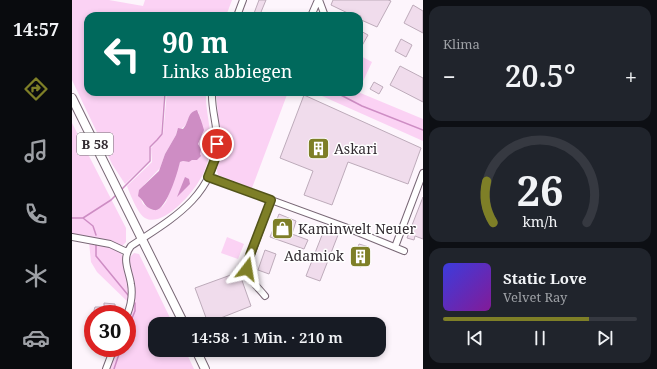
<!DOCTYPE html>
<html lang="de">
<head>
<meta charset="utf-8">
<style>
	:root { --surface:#171b24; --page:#20242c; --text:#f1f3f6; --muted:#9ea1a6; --line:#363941; --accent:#7e7f27 }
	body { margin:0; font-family:"Noto Serif",serif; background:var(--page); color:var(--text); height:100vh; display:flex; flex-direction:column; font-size:15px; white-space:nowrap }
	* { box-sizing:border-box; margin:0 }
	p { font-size:13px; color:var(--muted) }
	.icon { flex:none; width:22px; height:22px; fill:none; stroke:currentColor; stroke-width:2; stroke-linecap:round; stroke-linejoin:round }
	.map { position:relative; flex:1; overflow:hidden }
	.sheet { display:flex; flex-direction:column; gap:6px; padding:6px; background:#0d0f14; width:234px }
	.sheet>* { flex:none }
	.top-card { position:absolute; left:12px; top:12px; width:279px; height:84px; border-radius:12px; box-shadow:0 2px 6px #0003; background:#00695c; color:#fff; overflow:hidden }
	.speed { position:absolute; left:12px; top:305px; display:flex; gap:8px; font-size:20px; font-weight:700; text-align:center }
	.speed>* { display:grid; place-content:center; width:52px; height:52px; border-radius:50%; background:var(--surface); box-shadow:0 2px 6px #0003; line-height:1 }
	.speed .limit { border:6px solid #d22; background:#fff; color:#111 }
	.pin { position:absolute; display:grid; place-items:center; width:34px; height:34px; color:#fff; margin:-17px; border:2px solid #fff; border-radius:50%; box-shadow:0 1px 4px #0007 }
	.me { position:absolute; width:44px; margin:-22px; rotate:14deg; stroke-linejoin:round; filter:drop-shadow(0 0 3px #0008) }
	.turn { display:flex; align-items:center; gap:14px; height:84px; padding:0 12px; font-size:18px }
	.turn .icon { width:52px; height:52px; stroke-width:2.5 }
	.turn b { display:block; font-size:28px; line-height:34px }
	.big { font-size:30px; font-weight:600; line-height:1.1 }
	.sheet .widget { flex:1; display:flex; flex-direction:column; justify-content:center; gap:6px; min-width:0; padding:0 14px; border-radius:12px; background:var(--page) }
	.sheet .dial { align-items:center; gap:0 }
	.dial svg { height:104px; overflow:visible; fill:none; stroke:var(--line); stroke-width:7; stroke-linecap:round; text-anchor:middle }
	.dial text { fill:var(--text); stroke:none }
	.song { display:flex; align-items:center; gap:12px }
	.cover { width:48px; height:48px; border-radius:6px; background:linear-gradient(135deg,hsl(240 70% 55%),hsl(290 70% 35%)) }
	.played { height:4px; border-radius:2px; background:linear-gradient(90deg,var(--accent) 75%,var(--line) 75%) }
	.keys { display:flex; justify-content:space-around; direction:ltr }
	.heat { display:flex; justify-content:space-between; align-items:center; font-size:22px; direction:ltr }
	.trip { position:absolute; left:76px; top:317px; width:238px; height:40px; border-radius:12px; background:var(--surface); box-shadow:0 2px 6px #0003; font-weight:600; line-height:40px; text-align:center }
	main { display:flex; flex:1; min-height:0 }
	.tabs { display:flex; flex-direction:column; width:72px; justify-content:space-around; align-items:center; background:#090b0e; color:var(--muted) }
	.tabs .icon { width:28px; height:28px }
	.tabs .selected { color:var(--accent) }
	.tabs b { font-size:18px; color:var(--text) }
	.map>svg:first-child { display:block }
	.green { fill:#fbd2f4; fill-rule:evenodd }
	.water { fill:#ce8dc4 }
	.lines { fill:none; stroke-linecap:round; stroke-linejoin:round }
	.stream { stroke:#ce8dc4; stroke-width:1.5 }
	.building { fill:#f0dcec; stroke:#bdabba }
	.minor-casing { stroke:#786775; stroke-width:8 }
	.major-casing { stroke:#786775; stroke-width:10 }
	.minor { stroke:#fff; stroke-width:6 }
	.major { stroke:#fff; stroke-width:8 }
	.route-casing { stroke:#525319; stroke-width:10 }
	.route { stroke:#7e7f27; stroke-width:7 }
	.labels { text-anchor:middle; stroke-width:3; stroke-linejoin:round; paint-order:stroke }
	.shield { fill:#fff; stroke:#716c70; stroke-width:1 }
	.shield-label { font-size:13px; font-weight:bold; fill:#342d33 }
	.poi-label { font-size:14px; fill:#342d33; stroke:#fff; text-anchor:start }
</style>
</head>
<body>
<main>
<nav class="tabs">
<b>14:57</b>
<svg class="icon selected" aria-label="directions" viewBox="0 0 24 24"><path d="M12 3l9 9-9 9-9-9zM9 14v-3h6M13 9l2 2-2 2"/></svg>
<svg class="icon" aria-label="music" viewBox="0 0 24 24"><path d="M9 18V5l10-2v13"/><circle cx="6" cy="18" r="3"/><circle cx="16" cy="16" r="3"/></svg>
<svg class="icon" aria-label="phone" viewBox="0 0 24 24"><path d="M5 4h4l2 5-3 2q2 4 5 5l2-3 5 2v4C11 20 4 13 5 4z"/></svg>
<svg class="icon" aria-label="climate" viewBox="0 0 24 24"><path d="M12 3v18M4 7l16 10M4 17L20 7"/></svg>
<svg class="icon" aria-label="car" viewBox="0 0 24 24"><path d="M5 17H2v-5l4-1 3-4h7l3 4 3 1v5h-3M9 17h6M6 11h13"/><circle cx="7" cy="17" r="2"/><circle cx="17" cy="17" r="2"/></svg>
</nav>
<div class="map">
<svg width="351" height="369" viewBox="0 0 351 369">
	<rect width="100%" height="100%" fill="#fdf5fc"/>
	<path class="green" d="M0 0H37L71 6 73 0H160L154 16H16V92H92L89 134 85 140 77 147V161L53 184 40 164 0 80Z
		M287 55 300 62 287 90Z
		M95 92H134C133 114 142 134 137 156 135 165 132 174 127 181 119 195 90 228 73 218 66 214 58 194 55 186L80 162 79 148 91 134ZM124 110 127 113 126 115 129 118 131 133 126 144C130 151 128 154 123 160H120L117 162 111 161 108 162 94 202 90 207 80 210 71 204 68 197 72 185 88 168 93 154 104 135 105 130C120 126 112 116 124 110Z
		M144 92H216L180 188 146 175 144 167 148 139Z
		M241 92H286L351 119V141Z
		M0 123 54 228V242L49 247 0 236Z
		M155 237 172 244 166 259 149 253Z
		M17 242 39 246 48 251 51 257V266L57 283 58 304 25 272 19 262Z
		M62 253 67 254 101 324H83V350H113L122 369H36L44 348H55V320L60 305 56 264 58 257Z"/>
	<path class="water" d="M125 110 129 120 132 130 126 144 129 149 128 154 129 156 125 160H120L117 162 111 161 108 162C106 171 94 213 82 210 71 207 73 201 66 196L67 190 87 171 93 154 104 135 106 128 111 129C117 123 115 112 125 110Z
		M113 177 117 179 118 184 105 197Z"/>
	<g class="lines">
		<path class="stream" d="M263 92 290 106 351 130
			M49 190 78 161V147L85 140 90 134 93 92
			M0 218H11L39 200 45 194
			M11 218 21 226 24 235
			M24 244V256L56 295
			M55 330 63 311V303
			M42 369 49 348"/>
	</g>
	<path class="building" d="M187 0H194L189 12 198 16H181Z
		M261 0H316L319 1 305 27 287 19 289 16H282L259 5Z
		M341 5 351 11V33L332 23Z
		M287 30 296 35 287 51Z
		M329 39 340 45 334 57 323 51Z
		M328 66 351 78V102L318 85Z
		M302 82 311 87 307 94 298 89Z
		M232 95 349 148 336 184 276 162 260 205 232 195 241 171 208 158Z
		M351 197V239L343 236 342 240 335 238Z
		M207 214 224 221 220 234 236 240 232 249 198 237Z
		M252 230 266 235 248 281 234 276Z
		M287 244 297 247 289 267 280 264Z
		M193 250 204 254 197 274 186 270Z
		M167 272 179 306 136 323 123 288Z
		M32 303 43 304V314H21L23 307H32Z"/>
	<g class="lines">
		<defs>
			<path id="minor" d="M247 0 253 16
				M165 16 171 0
				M239 16 246 0
				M136 177 273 227 332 251
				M0 237 38 244 55 252
				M323 247 351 173
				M193 296C185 286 175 279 175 266L199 200
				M55 315C59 305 61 295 59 284 57 270 49 259 59 246 98 220 142 197 145 144 146 126 139 110 140 92
				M34 369 42 348"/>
			<path id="major" d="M0 98 112 324
				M124 350 133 369"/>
		</defs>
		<use href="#minor" class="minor-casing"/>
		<use href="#major" class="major-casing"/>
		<use href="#minor" class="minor"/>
		<use href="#major" class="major"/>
	</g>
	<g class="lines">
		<defs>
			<path id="route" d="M145 144 143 159 136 177 199 200 178 255 175 269"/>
		</defs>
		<use href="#route" class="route-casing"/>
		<use href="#route" class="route"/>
	</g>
	<defs>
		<symbol id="building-square" viewBox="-11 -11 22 22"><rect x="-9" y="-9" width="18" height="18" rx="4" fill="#7e7f27" stroke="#fff"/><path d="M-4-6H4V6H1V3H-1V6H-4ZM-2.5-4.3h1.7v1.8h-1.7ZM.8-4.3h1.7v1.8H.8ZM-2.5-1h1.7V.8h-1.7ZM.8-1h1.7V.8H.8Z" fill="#fff"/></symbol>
		<symbol id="shop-square" viewBox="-11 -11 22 22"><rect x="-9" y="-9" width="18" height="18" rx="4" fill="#7e7f27" stroke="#fff"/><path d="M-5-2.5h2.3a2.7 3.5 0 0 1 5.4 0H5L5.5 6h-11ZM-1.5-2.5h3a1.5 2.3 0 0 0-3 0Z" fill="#fff"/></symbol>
	</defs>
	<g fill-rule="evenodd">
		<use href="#building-square" x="234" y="136" width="25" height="25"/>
		<use href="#shop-square" x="198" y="216" width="25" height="25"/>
		<use href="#building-square" x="276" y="244" width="25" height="25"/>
	</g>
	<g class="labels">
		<rect class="shield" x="5" y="133" width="36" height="22" rx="3"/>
		<g class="shield-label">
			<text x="23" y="149">B 58</text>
		</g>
		<g class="poi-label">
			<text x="262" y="154">Askari</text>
			<text x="226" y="234">Kaminwelt Neuer</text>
			<text x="272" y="261" text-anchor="end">Adamiok</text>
		</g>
	</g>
</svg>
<div class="speed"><div class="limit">30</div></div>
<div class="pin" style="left:145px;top:144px;background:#d93025"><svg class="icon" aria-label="arrive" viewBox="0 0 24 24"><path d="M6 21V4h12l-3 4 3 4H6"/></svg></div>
<svg class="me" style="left:175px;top:269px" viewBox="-20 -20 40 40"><path d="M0-17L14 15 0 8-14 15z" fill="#7e7f27" stroke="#fff" stroke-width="4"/></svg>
<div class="trip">14:58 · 1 Min. · 210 m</div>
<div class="top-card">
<div class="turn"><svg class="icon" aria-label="left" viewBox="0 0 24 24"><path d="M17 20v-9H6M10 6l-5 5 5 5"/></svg><div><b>90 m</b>Links abbiegen</div></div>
</div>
</div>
<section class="sheet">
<div class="widget"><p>Klima</p>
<div class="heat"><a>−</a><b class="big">20.5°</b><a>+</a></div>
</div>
<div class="widget dial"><svg viewBox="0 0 100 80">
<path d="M14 69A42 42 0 1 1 86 69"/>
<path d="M14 69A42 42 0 0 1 9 37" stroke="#7e7f27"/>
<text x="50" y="56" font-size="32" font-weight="700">26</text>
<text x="50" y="72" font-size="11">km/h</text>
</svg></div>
<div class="widget">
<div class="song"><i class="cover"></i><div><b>Static Love</b><p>Velvet Ray</p></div></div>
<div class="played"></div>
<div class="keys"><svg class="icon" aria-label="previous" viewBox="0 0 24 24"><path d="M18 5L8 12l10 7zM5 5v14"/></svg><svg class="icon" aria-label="pause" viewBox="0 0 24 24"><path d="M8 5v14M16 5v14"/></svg><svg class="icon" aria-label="next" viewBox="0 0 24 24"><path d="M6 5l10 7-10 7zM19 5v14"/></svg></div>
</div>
</section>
</main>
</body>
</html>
